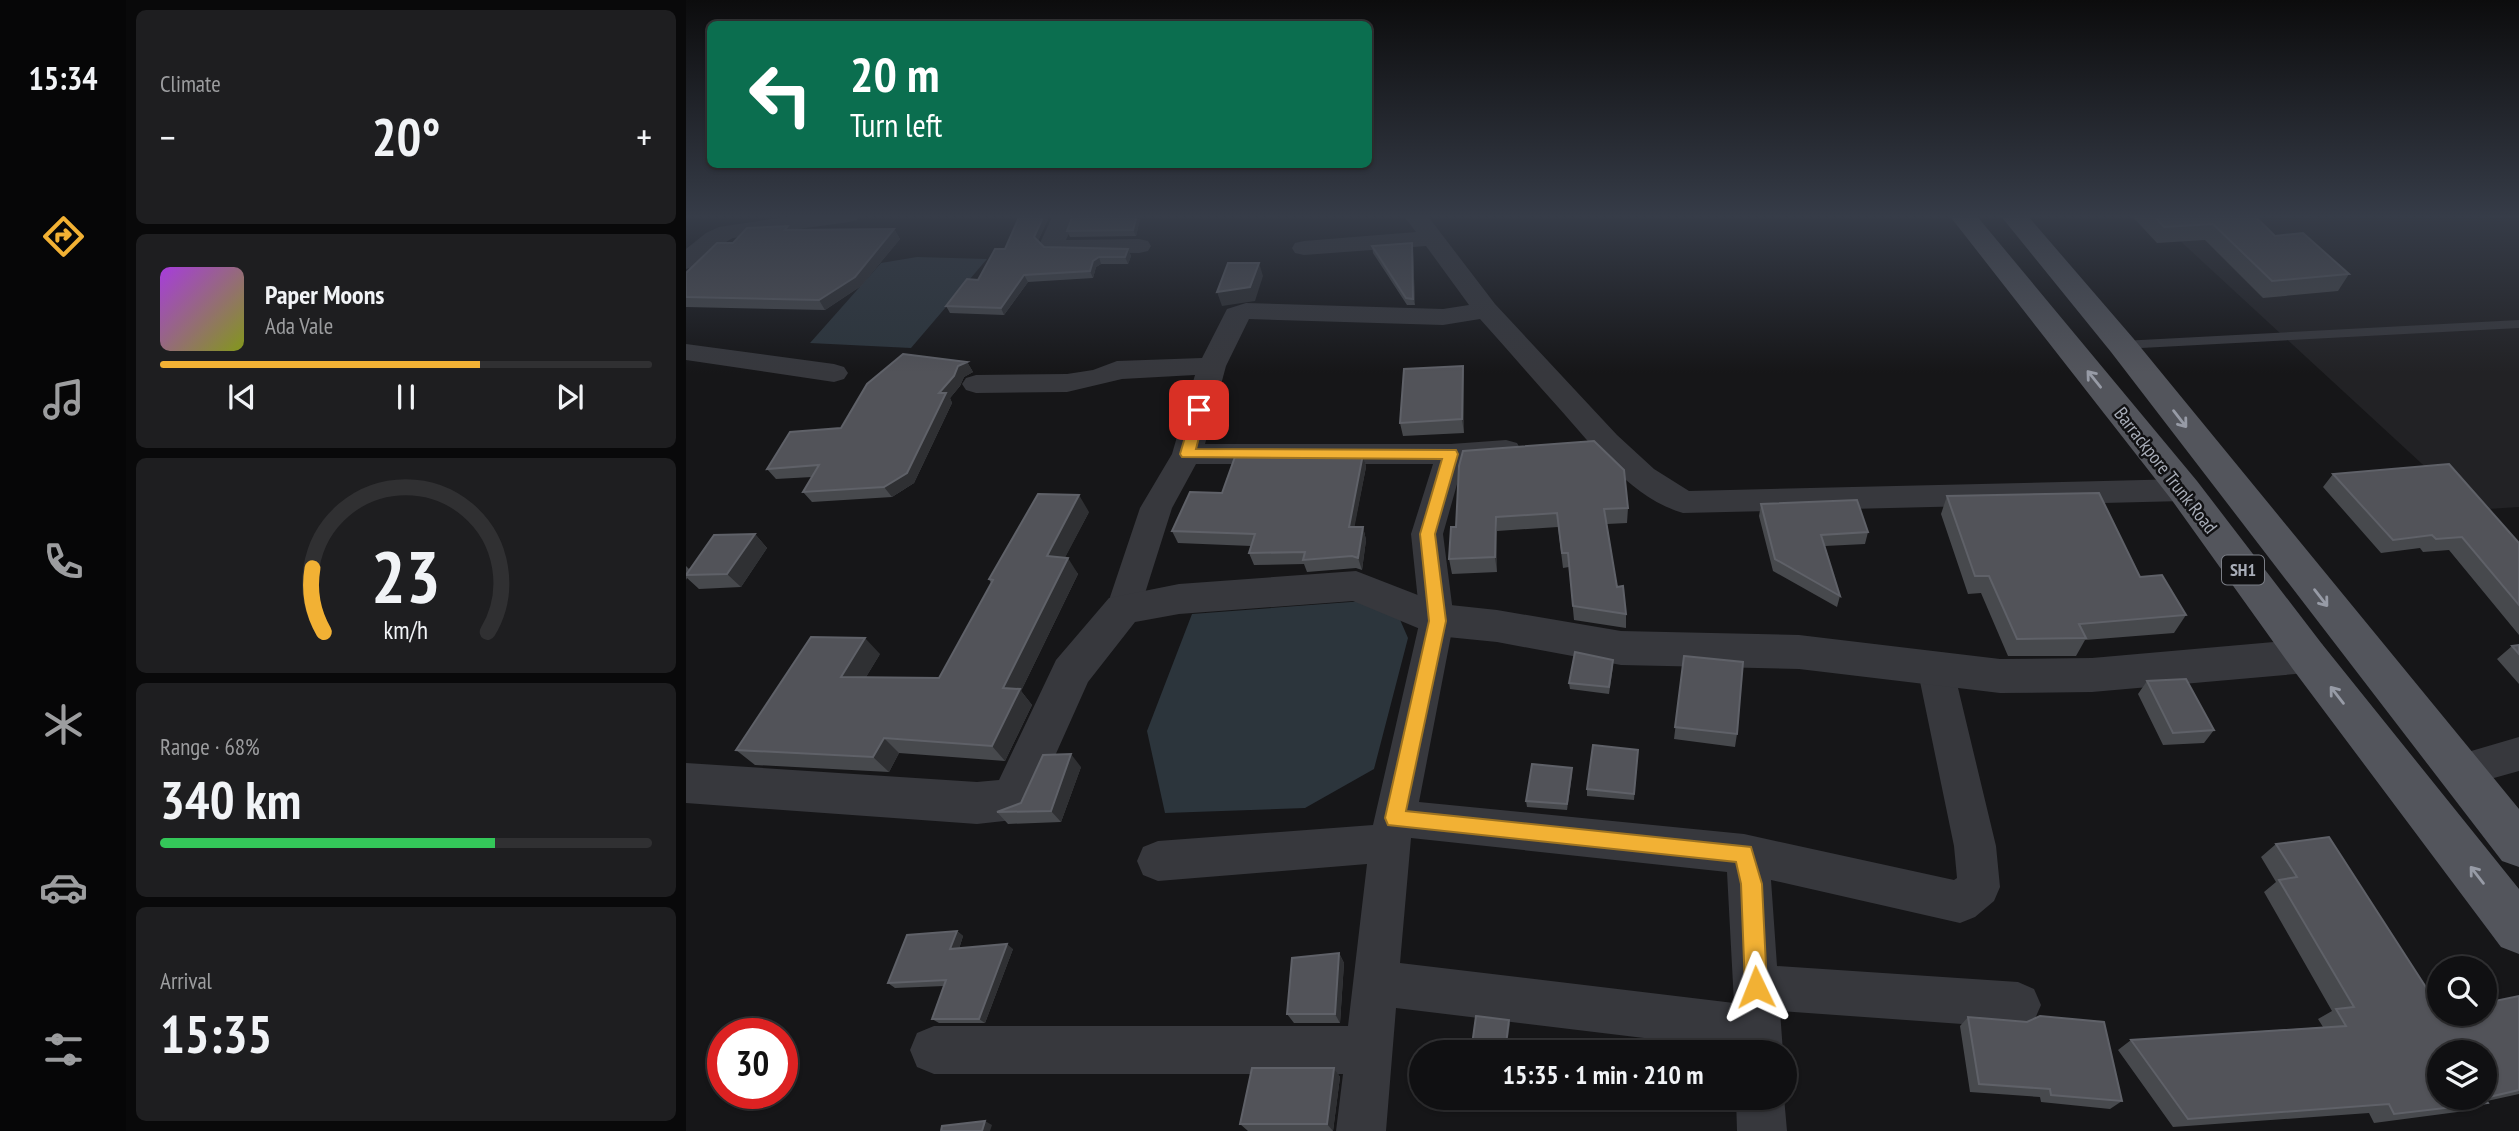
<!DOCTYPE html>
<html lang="en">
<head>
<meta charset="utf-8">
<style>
	:root { --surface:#101012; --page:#1e1e20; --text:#f1f3f6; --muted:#9c9d9f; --line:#303032; --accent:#f2b134 }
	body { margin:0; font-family:"PT Sans Narrow",sans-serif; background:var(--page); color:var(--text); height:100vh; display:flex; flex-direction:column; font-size:26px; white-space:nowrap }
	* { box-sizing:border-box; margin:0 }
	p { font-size:23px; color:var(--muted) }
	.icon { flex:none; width:38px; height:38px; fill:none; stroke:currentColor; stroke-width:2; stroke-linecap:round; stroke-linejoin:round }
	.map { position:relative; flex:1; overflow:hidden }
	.sheet { display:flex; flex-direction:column; gap:10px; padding:10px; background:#09090a; width:560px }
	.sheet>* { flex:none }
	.guide { position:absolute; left:21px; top:21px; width:665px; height:147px; border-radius:10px; box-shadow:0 2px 5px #0004,0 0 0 2px var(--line); background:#0b6e4f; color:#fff; overflow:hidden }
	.fabs { position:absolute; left:1741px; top:956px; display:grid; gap:14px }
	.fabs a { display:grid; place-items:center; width:70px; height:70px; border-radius:50%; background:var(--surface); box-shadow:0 2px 5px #0004,0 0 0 2px var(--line); font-size:35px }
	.speed { position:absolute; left:21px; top:1018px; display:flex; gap:14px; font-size:35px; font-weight:700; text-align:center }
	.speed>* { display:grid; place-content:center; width:91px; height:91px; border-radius:50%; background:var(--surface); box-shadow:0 2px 5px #0004,0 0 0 2px var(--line); line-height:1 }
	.speed .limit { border:10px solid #d22; background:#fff; color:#111 }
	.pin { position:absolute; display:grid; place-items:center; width:60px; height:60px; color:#fff; margin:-30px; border-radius:14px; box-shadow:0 4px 10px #0006 }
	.me { position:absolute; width:77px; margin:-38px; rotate:358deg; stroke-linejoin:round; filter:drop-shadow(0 0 5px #0008) }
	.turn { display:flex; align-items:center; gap:24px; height:147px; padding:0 28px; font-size:32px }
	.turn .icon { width:91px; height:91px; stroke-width:2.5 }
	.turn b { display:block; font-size:49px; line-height:60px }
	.big { font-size:52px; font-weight:800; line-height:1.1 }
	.sheet .widget { flex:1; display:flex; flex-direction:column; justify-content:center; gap:10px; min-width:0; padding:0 24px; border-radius:10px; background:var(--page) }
	.sheet .dial { align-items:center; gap:0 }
	.dial svg { height:182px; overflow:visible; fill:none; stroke:var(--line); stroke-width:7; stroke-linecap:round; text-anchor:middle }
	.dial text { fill:var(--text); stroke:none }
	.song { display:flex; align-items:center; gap:21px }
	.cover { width:84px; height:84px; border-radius:10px; background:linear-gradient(135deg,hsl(280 70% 55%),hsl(70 70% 35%)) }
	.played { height:7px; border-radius:4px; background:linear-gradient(90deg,var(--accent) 65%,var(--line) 65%) }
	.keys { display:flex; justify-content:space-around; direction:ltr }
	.heat { display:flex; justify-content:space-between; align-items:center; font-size:38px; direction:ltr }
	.charge { height:10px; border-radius:5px; background:linear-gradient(90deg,#34c759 68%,var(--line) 0) }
	.trip { position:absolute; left:723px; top:1040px; width:388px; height:70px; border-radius:35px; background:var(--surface); box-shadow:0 2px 5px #0004,0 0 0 2px var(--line); font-weight:800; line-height:70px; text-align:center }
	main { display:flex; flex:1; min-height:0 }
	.tabs { display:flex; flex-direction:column; width:126px; justify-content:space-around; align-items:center; background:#060607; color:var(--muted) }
	.tabs .icon { width:49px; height:49px }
	.tabs .on { color:var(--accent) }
	.tabs b { font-size:32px; color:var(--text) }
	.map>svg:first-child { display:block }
	.built { fill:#222225 }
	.water { fill:#2c353c }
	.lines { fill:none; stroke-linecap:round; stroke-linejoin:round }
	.service { fill:#37383d; fill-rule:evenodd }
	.minor { fill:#37383d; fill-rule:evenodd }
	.tertiary { fill:#37383d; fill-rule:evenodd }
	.primary { fill:#53555c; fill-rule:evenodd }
	.wall { fill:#47494d }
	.shaded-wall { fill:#2f3033 }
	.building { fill:#525359; stroke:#5f6168; stroke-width:2; fill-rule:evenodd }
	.oneway { stroke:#979ba6 }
	.route { fill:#f2b134; stroke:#9d7322; stroke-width:2 }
	.labels { text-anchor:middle; stroke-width:5; stroke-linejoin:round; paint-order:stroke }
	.shield { fill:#111113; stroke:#7b7e86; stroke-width:2 }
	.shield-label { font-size:18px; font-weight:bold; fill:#a8adb8 }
	.street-label { font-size:19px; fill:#a8adb8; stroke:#111113 }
</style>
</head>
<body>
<main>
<nav class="tabs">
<b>15:34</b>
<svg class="icon on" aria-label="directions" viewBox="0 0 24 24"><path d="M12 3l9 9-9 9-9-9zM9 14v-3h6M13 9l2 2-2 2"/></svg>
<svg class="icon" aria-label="music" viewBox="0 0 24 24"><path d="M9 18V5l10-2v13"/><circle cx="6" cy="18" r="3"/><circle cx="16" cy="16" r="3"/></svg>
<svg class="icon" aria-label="phone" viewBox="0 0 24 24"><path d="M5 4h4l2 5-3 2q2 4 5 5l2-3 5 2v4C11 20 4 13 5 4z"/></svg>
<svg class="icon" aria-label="climate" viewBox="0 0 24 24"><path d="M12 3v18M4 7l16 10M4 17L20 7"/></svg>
<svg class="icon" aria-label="car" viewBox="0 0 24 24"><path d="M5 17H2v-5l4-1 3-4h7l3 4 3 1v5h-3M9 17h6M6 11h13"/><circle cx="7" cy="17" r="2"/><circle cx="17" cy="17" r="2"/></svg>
<svg class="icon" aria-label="filters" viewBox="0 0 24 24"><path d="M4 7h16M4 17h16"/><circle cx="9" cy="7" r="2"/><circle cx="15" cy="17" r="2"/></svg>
</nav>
<section class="sheet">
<div class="widget"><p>Climate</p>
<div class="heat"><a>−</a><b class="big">20°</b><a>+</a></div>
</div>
<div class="widget">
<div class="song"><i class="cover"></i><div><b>Paper Moons</b><p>Ada Vale</p></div></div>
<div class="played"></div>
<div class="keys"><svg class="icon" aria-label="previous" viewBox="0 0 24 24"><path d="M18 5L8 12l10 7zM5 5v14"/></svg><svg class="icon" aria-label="pause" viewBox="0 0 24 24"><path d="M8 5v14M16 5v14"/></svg><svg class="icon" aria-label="next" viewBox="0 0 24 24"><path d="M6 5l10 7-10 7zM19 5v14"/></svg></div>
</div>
<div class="widget dial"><svg viewBox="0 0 100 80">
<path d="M14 69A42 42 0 1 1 86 69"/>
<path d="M14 69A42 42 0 0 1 9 41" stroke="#f2b134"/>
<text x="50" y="56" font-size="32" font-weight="700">23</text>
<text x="50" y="72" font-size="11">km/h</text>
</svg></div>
<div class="widget"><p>Range · 68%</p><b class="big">340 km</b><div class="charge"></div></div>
<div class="widget"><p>Arrival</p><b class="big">15:35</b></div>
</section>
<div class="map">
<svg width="1833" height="1131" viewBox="0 0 1833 1131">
	<rect width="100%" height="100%" fill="#161618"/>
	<path class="built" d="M1466 215H1833V507L1786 510Z"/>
	<path class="water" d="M231 257 301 259 225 348 124 343 195 263Z
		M705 599 722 638 688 769 619 808 479 813 461 731 506 614Z"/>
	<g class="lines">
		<path class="service" d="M1833 320V328L1436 349 1429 345 1436 341Z"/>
		<path class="minor" d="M113 215H175L171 220 163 222 47 238C30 246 18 265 0 269V249L20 233 33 227Z
			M367 215H391L380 240 453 239 462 241 465 246 462 251 453 253 363 252 354 243Z
			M717 215H741L809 304 931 435 968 469 1003 491 1498 479 1509 482 1514 490 1509 498 1498 501 997 513C945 498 907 446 872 407 846 378 820 348 794 319L757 325 563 319 540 366 519 444H765L820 440 831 443 835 450 831 457 777 463 757 534 768 620 733 802 1058 834 1268 880 1271 878 1268 846 1231 667 1236 657 1249 652 1262 657 1267 667 1310 846 1314 887 1308 901 1289 917 1274 923 1085 880 1091 966 1332 982 1348 989 1355 1005 1348 1021 1332 1028 1094 1011 1097 1052H1049V1049L710 1008 700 1131H650L657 1074H248L231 1067 224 1050 231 1033 248 1026H662L681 864 472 881 457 875 451 861 457 847 472 841 687 825 734 620 725 534 747 464H510L486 508 454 609 449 619 437 622 425 619 420 609 454 508 486 454 509 375 436 379 381 392 290 393 280 390 276 384 280 378 290 375 381 374 407 370 431 361 516 358 541 309 560 303 757 309 783 305 740 246 618 255 609 253 606 248 609 243 618 241 730 232ZM725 838 1041 872 1048 1003 714 963Z
			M0 344 148 364 158 367 162 373 158 379 148 382 0 360Z
			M1833 737V771L1772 788 1758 783 1752 771 1758 759Z
			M1050 1097H1098L1101 1131H1051Z"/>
		<path class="tertiary" d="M670 571 755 604 811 610 935 631 1113 635 1314 659 1406 658 1621 639 1636 644 1642 656 1636 668 1621 673 1406 692 1314 693 1113 669 935 665 811 642 751 636 667 601 493 614 449 622 402 682 343 814 327 820 291 824 0 803V763L291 782 313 780 370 660 423 598 493 584Z"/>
		<path class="primary" d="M1263 215H1290L1511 481 1636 644 1833 889V954L1815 947 1606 668 1485 499Z
			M1314 215H1341L1447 338 1833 809V867L1816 861 1425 352Z"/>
	</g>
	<path class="wall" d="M364 215 352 241 358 247 442 249 445 256 442 264H415L410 267 407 278 342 282 318 315 264 313 260 306 292 280Z
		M455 215 450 236 384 237 381 231Z
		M1445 215H1568L1589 236 1663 274 1652 291 1577 298 1519 240 1471 243Z
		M1803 215H1833V218H1807Z
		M208 229 214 239 175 286 139 310 0 307V273L47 243 105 230Z
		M686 246 727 250 729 305H721L687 253Z
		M281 362 287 372 278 377 274 386 264 398 266 403 228 483 206 497 126 502 117 492 126 477 90 479 81 469 155 428Z
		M777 366 778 380V433L717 436 714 423Z
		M677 454 680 467 668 527H677L680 540 676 570 670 568 621 572 618 564 568 565 563 553 565 546 492 543 486 531 536 493Z
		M938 470 942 508 941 523 921 524 931 587 940 614V628L888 620 883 567 877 568 872 527 811 531V572L766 574 763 559 770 527Z
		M1647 474 1833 543V635L1763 550 1737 552 1734 548 1695 553 1637 487Z
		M1261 496 1454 577 1500 615 1488 633 1399 640 1390 656H1322L1295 593 1282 594 1255 514Z
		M1075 504 1182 532 1179 544 1139 546 1154 596 1151 607 1087 571 1073 516Z
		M403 512 379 557 392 574 335 691 346 705 319 761 213 753 203 772 69 765 50 750 194 654 180 677 253 678 305 583 303 579Z
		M69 534 81 548 55 587 13 589 1 578 0 580V566L3 569Z
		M1833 645V684L1811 659 1826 646Z
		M998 656 1051 734 1049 747 988 739Z
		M927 666 923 694 884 689 883 683Z
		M1461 681 1528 730 1518 743 1477 745 1452 694Z
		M952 750 948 800 901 796V789Z
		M395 767 375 822 322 824 311 812 335 803Z
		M886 774 881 810 841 807 840 801Z
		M1590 844 1754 1013 1833 996V1094L1801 1101 1802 1103 1779 1111 1688 1123 1683 1113 1487 1127 1432 1050 1445 1040 1637 1027 1632 1019 1646 1011 1578 892 1590 882 1575 857Z
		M271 931 277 936 273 949H327L299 1023H253L246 1019 258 986 209 988 202 983Z
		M653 953 658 963 654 1023H608L601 1014Z
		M1282 1017 1436 1101 1424 1109 1355 1102 1354 1097 1284 1092 1274 1026Z
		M648 1068 654 1077 647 1131H562L554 1124Z"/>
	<path class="shaded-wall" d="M358 215H364L351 243 348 237Z
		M451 215H455L450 236 447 230Z
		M208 229 214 239 175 286 139 310 133 300Z
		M726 243 727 250 729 305 727 299Z
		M442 249 445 256 442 264 439 257Z
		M413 257 415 264 410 267 407 278 404 271 407 261Z
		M573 263 577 276 569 301 536 306 531 292Z
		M338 275 342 282 318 315 315 308Z
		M281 362 287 372 278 377 274 386 264 398 266 403 228 483 206 497 198 487 253 393 272 366Z
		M777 366 778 380V433L776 419Z
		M677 454 680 467 666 540 663 527Z
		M393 495 403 512 371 573 361 556Z
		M810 517 811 531V572L809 557Z
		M677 527 680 540 676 570 672 558Z
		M69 534 81 548 55 587 41 574Z
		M382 558 392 574 335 691 346 705 319 761 306 746 317 688Z
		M179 638 194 654 171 692 155 677Z
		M198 738 213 753 203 772 187 757Z
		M385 754 395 767 375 822 365 811Z
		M886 768V774L881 810V804Z
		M271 931 277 936 271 955 264 949Z
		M321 944 327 949 299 1023 293 1019Z
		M653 953 658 963 654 1023 649 1014Z
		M823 1020 824 1024 820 1052H819Z
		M648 1068 654 1077 647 1131 641 1124Z
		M299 1121 306 1125 304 1131H296Z"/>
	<path class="building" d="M334 215H358L348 237 358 247 442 249 439 257H413L407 261 404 271 338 275 315 308 260 306 281 279 292 280 309 249H319Z
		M387 215H451L447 230 381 231Z
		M1467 215H1568L1589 236 1617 233 1663 274 1586 281 1527 224 1478 227Z
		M102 226 99 230 208 229 169 277 133 300 0 297V273L31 243H47L61 228Z
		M726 243 727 299 720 298 686 246Z
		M542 263H573L564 287 531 292Z
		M217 354 281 362 272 366 268 376 253 393H260L221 473 198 487 117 492 133 465 81 469 104 432 155 428 181 384Z
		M777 366 776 419 714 423 718 369Z
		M908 441 938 470 942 508 918 509 931 587 937 586 940 614 887 606 882 553H876L871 513 810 517 809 557 763 559 765 527H770L773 466 777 451Z
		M550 454H677L663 527H677L672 558 666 556 617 560 619 552 563 553 569 534 486 531 504 492 536 493Z
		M1763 464 1833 543V605L1776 537 1750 539 1746 535 1707 540 1647 474Z
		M1413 493 1454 577 1476 575 1500 615 1393 624 1400 638 1331 639 1303 576H1289L1261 496Z
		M352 494 393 495 361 556 382 558 317 688 334 689 306 746 198 738 187 757 50 750 125 637 179 638 155 677 253 678 307 580 303 579Z
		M1171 500 1182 532 1135 535 1154 596 1089 559 1075 504Z
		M69 534 41 574 0 575 28 535Z
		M1833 645V654L1826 646Z
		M889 652 927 660 923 687 883 683Z
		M998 656 1057 662 1051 734 989 727Z
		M1500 679 1528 730 1487 733 1461 681Z
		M907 745 952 750 948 794 901 789Z
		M385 754 365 811 311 812 335 803 357 755Z
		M846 764 886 768 881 804 840 801Z
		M1643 837 1754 1009V1013H1799V1003L1833 996V1090L1799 1098 1802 1103 1708 1114 1703 1104 1502 1119 1445 1040 1660 1026 1650 1009 1668 1007 1593 880 1611 877 1590 844ZM1754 1052H1799V1097H1754Z
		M271 931 264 949 321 944 293 1019H246L260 980 202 983 221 935Z
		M653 953 649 1014H601L606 958Z
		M790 1016 823 1020 819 1052H785Z
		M1354 1016 1418 1022 1436 1101 1365 1095 1364 1089 1293 1084 1282 1017 1341 1022Z
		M566 1068H648L641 1124H554Z
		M299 1121 296 1131H255L256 1126Z"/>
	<defs><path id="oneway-shaft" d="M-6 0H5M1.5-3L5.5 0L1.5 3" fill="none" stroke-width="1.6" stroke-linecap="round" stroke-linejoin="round" transform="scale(1.75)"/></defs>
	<g class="oneway">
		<use href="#oneway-shaft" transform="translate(1408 379) rotate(-129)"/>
		<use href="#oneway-shaft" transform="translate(1494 419) rotate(52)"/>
		<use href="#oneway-shaft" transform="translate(1635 598) rotate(52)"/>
		<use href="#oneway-shaft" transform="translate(1651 695) rotate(-128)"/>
		<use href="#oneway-shaft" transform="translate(1791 875) rotate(-128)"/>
	</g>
	<linearGradient id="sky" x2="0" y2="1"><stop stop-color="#0c0c0d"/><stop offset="0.58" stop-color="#363c48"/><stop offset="1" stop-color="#363c48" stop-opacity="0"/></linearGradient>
	<rect width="1833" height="373" fill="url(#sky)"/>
	<path class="route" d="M513 405 520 410 510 449 770 450 772 454 749 534 760 621 720 811 1065 847 1076 884 1081 987 1077 995 1070 998 1062 995 1059 987 1055 884 1050 862 702 825 699 818 743 621 734 534 756 459 496 457 494 454 507 410Z"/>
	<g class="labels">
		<rect class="shield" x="1536" y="555.5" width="42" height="29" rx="5"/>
		<g class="shield-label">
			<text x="1557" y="576">SH1</text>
		</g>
		<g class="street-label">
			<text transform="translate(1480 470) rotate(52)" y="7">Barrackpore Trunk Road</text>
		</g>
	</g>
</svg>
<div class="fabs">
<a><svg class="icon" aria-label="search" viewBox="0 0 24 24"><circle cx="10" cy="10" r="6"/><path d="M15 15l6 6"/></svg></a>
<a><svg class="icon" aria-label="layers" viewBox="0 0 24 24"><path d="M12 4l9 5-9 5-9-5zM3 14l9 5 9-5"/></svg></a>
</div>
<div class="speed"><div class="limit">30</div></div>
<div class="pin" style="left:513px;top:410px;background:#d93025"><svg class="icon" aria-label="arrive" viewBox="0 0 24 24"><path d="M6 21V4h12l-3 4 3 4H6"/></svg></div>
<svg class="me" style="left:1070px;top:987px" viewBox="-20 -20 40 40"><path d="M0-17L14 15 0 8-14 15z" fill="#f2b134" stroke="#fff" stroke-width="4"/></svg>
<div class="trip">15:35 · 1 min · 210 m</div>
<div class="guide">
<div class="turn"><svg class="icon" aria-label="left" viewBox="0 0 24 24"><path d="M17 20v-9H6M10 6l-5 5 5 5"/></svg><div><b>20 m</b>Turn left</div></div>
</div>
</div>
</main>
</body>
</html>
